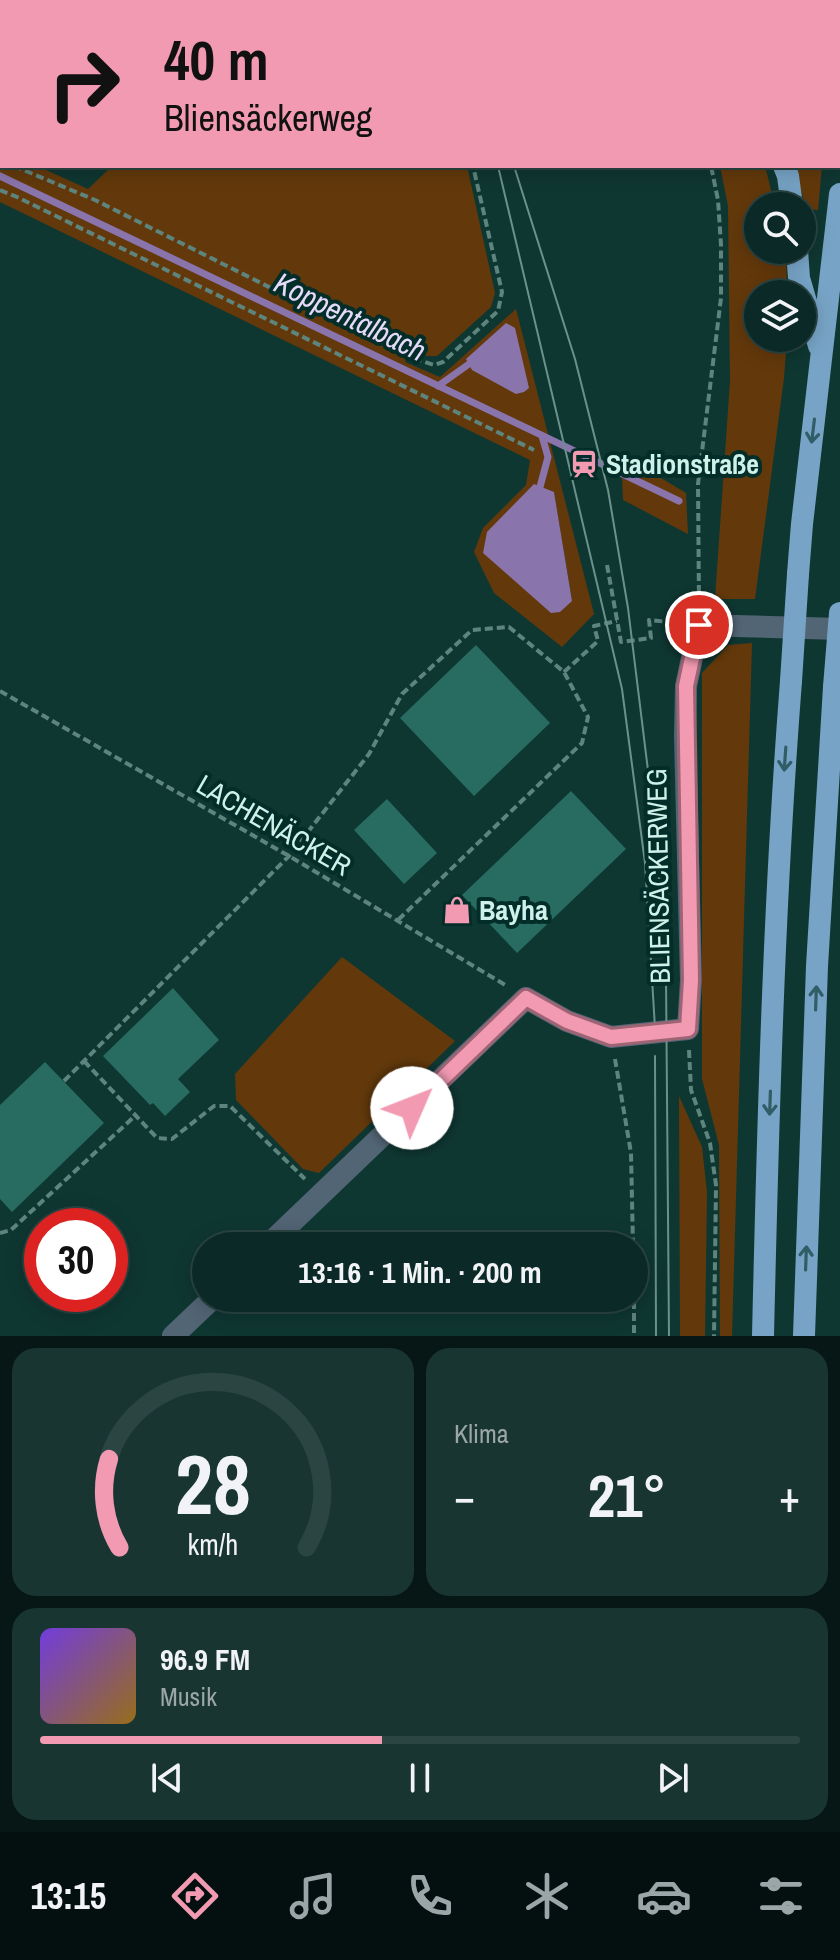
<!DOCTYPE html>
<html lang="de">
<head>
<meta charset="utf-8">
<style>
	:root { --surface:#0b2926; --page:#193532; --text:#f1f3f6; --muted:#9aa6a7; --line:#2b4543; --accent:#f19ab2 }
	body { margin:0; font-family:"Archivo Narrow",sans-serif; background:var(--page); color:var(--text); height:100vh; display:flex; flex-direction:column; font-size:30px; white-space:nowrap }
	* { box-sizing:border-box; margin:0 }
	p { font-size:26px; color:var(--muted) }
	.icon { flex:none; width:44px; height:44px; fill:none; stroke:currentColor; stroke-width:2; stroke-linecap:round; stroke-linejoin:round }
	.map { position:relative; height:1336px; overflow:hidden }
	.side { display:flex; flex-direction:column; gap:12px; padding:12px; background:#061715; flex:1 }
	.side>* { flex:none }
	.top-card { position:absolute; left:0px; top:0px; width:840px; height:168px; box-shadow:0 4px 20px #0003,0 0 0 2px var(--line); background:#f19ab2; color:#111; overflow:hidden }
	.fabs { position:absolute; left:744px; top:192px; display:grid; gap:16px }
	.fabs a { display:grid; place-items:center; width:72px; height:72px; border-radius:50%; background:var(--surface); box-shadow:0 4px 20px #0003,0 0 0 2px var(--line); font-size:40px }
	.speed { position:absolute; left:24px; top:1208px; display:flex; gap:16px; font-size:40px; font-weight:700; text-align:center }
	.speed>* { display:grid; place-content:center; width:104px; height:104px; border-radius:50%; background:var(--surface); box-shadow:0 4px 20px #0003,0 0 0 2px var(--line); line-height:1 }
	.speed .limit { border:12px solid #d22; background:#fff; color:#111 }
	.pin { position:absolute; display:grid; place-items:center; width:68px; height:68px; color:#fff; margin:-34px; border:4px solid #fff; border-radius:50%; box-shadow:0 2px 8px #0007 }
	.me { position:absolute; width:88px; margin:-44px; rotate:46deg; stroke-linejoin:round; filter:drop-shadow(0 0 6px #0008) }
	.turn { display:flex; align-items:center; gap:28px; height:168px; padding:0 32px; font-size:36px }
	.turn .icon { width:104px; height:104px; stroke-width:2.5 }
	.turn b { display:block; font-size:56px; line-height:68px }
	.big { font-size:60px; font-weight:800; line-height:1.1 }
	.side .tile { flex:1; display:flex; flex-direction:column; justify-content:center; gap:12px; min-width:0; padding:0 28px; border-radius:24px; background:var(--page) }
	.side .dial { align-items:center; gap:0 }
	.dial svg { height:208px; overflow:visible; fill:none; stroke:var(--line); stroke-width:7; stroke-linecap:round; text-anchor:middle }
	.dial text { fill:var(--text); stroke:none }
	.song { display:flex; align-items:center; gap:24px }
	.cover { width:96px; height:96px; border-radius:12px; background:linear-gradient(135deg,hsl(260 70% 55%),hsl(40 70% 35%)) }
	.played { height:8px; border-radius:4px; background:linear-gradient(90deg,var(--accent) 45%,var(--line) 45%) }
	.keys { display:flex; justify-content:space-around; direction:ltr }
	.heat { display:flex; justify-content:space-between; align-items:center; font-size:44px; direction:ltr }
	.side .tiles { flex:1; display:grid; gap:12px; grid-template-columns:1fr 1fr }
	.tile:last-child { grid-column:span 2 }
	.trip { position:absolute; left:192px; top:1232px; width:456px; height:80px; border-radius:40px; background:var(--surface); box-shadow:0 4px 20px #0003,0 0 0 2px var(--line); font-weight:800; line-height:80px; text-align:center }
	.dock { display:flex; height:128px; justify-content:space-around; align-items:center; background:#04100f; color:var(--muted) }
	.dock .icon { width:56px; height:56px }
	.dock .selected { color:var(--accent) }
	.dock b { font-size:36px; color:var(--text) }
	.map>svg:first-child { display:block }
	.green { fill:#63390b; fill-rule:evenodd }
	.water { fill:#8a74ac }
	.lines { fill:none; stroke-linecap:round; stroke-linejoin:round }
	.stream { stroke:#8a74ac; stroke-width:7 }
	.building { fill:#276b61 }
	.path { stroke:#5e847e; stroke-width:4; stroke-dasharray:8 4; stroke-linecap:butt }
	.minor { stroke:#526575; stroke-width:22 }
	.trunk { stroke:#77a4c6; stroke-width:22 }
	.tram { stroke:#6b918b; stroke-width:2 }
	.trunk-bridge { stroke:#77a4c6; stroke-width:22 }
	.oneway { stroke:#315d67 }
	.route-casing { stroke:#9d6474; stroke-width:20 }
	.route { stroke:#f19ab2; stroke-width:14 }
	.labels { text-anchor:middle; stroke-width:8; stroke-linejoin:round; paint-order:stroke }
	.poi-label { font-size:28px; font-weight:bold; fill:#cef1ea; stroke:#032d28; text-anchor:start }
	.street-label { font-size:28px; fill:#cef1ea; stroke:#032d28 }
	.water-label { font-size:30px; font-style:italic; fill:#e6dafb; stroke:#032d28 }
</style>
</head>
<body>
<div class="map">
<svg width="840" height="1336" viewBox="0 0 840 1336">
	<rect width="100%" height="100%" fill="#0f3732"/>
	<path class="green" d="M0 151 2 152V166H37L88 189 112 166H467L495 293 491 307 437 356H427L412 349 405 362 440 377 516 309 594 614 562 647 494 593 474 552 483 528 526 485 530 460 0 202ZM534 485 554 493 572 601Z
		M720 166H765L775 206H758V250H786L787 294H758V338H787L784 378 755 599H715L730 381 728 206Z
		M794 166H822L818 210 806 209Z
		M621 454 686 493 688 534 623 500Z
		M752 643 732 1336H720L719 1145 702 1079V673L728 645Z
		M342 957 455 1041 319 1173 303 1169 236 1100 235 1074Z
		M679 1096 702 1147 707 1192 705 1336H680Z"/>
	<path class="water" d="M506 323 515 328 529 388 524 392 516 394 472 370 466 359Z
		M534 484 554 492 572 601 560 612 551 613 483 553 487 532Z"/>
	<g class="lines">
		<path class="stream" d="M0 176 679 501
			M438 386 469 364
			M540 487 548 457 542 436"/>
	</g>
	<path class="building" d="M476 645 550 723 474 796 400 718Z
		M571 791 626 849 517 953 462 895Z
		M387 799 437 853 404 884 354 830Z
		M173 988 219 1040 178 1079 190 1092 165 1116 153 1103 150 1105 103 1056Z
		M45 1062 104 1123 12 1212 0 1199V1105Z"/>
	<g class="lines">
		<path class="path" d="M436 0V2
			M618 0 620 2
			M0 160 2 161
			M14 166 95 200 409 357 434 365 443 362 498 311 502 292 473 166
			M0 190 17 197 534 450
			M607 565 621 642 651 638 649 620 678 623
			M699 605 698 484 721 298V245L718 200 711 166
			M564 672 598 641 594 626 617 621
			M0 691 289 856 507 986
			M689 1050 691 1090 710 1143 716 1185 714 1336
			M615 1059 631 1153 633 1246
			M84 1061 157 1138 172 1139 214 1106H230L305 1179
			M64 1081 289 856 369 754 402 694 472 630 509 627 564 672 588 717 582 743 397 921
			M0 1233 11 1230 136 1115
			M634 1289V1336"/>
		<path class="minor" d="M267 1246 526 998 567 1021 611 1037 688 1029 691 980 685 736 686 686 699 625 840 629
			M173 1336 213 1298"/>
		<path class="trunk" d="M695 0 697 2
			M814 0 817 2
			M838 19 840 20
			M784 166 788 176 792 206
			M797 250 799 278 819 346
			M798 574 802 524 840 194
			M763 1336C768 1118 774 899 791 681
			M804 1336 817 966 834 687"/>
		<path class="tram" d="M458 0V2
			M471 0V2
			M498 166 622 689 645 863 655 1028
			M514 166 575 359 608 490 628 608 653 811 661 898 666 977 669 1336
			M655 1056 656 1336"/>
		<path class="trunk-bridge" d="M791 681 798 574
			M834 687 840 613"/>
	</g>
	<defs><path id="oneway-shaft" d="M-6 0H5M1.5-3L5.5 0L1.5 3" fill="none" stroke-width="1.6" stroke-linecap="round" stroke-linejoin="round" transform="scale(2)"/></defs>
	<g class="oneway">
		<use href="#oneway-shaft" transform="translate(813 431) rotate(97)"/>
		<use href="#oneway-shaft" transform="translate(785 759) rotate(94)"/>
		<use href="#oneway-shaft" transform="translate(816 998) rotate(-88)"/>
		<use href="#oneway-shaft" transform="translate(770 1103) rotate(92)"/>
		<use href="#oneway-shaft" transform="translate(806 1258) rotate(-88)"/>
	</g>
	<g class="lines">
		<defs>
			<path id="route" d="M412 1108 526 998 567 1021 611 1037 688 1029 691 980 686 686 699 625"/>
		</defs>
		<use href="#route" class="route-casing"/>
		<use href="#route" class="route"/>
	</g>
	<defs>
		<symbol id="station-bare" viewBox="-9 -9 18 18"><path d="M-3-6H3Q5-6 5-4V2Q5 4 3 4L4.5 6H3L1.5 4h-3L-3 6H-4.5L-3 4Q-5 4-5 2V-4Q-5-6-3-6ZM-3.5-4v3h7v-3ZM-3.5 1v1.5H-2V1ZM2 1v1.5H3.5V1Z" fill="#f19ab2" stroke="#032d28" stroke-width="2.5" paint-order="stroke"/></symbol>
		<symbol id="shop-bare" viewBox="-9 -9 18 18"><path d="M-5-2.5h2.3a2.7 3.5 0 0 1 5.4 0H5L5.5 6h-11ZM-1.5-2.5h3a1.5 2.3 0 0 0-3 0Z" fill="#f19ab2" stroke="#032d28" stroke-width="2.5" paint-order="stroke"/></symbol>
	</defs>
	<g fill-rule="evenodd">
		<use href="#station-bare" x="564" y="444" width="40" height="40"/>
		<use href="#shop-bare" x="437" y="890" width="40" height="40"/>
	</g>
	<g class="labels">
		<g class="poi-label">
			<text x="606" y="474">Stadionstraße</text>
			<text x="479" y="920">Bayha</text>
		</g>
		<g class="street-label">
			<text transform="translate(274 825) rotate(30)" y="10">LACHENÄCKER</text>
			<text transform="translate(658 876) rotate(-91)" y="10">BLIENSÄCKERWEG</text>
		</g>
		<g class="water-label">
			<text transform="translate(350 317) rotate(26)" y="10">Koppentalbach</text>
		</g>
	</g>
</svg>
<div class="fabs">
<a><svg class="icon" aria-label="search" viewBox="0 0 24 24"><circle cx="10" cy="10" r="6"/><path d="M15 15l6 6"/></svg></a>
<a><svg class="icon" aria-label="layers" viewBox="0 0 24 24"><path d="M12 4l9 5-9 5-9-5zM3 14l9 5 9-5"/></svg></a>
</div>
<div class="speed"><div class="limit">30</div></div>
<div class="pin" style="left:699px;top:625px;background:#d93025"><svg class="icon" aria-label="arrive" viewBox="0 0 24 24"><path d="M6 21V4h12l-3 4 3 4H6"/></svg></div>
<svg class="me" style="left:412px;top:1108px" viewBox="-20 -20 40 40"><circle r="19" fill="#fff"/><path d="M0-13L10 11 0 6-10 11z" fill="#f19ab2"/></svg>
<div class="trip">13:16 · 1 Min. · 200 m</div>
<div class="top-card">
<div class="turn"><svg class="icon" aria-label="right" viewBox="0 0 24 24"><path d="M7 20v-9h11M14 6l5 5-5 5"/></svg><div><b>40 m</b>Bliensäckerweg</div></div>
</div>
</div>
<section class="side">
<div class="tiles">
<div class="tile dial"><svg viewBox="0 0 100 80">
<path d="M14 69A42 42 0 1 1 86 69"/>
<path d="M14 69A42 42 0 0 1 10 35" stroke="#f19ab2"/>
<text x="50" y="56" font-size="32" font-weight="700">28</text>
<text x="50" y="72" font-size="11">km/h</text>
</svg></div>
<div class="tile"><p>Klima</p>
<div class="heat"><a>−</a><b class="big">21°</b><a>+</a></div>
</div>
<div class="tile">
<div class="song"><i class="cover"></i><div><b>96.9 FM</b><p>Musik</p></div></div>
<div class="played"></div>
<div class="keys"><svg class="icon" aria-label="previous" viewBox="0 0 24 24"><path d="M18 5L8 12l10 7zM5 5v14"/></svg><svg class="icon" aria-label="pause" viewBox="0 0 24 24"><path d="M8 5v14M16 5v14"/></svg><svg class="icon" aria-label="next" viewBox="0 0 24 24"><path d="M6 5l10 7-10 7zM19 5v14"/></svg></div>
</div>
</div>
</section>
<nav class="dock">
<b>13:15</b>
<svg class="icon selected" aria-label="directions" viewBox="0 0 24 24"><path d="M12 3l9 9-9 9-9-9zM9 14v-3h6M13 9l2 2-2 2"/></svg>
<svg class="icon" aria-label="music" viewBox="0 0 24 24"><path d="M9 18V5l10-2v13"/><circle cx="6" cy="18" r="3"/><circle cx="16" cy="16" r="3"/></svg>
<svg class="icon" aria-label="phone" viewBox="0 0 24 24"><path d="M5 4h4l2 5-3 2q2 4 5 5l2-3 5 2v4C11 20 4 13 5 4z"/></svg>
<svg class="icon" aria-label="climate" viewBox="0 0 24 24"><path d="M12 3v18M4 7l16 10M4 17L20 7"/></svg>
<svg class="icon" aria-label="car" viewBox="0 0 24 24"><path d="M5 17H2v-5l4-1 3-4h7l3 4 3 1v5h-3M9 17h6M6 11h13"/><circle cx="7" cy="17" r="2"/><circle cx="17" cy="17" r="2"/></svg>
<svg class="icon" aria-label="filters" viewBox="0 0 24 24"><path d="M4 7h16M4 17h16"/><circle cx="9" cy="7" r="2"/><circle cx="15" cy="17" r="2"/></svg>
</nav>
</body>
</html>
